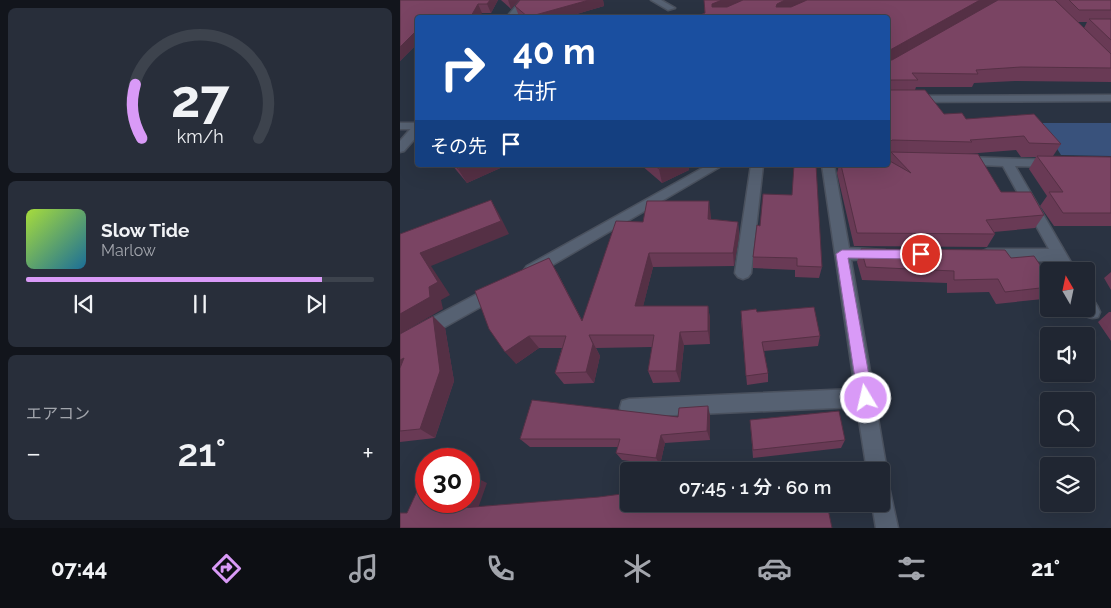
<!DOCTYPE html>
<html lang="ja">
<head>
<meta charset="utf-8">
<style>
	:root { --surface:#202632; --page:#282e3a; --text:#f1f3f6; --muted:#a2a5ac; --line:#3d434d; --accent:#d99af7 }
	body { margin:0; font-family:Raleway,"Noto Sans JP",sans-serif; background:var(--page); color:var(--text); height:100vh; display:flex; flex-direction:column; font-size:19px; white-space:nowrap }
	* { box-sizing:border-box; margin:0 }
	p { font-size:16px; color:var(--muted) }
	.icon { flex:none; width:28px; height:28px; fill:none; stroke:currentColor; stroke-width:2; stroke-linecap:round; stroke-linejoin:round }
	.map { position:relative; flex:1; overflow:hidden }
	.sheet { display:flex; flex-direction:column; gap:8px; padding:8px; background:#12151c; width:400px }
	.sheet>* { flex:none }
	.guide { position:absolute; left:15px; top:15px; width:475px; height:152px; border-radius:5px; box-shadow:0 5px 20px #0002,0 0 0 1px var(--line); background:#1a4fa0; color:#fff; overflow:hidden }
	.needle { width:32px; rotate:351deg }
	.buttons { position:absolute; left:640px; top:262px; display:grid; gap:10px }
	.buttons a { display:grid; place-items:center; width:55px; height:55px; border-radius:5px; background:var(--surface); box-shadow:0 5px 20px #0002,0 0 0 1px var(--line); font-size:25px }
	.speed { position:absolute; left:15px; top:448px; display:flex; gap:10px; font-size:25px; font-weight:700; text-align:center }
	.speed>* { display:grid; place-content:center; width:65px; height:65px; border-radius:50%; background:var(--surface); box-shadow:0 5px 20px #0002,0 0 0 1px var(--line); line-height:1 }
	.speed .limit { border:8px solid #d22; background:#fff; color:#111 }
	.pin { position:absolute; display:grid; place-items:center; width:42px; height:42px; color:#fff; margin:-21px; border:2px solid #fff; border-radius:50%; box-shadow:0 1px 5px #0007 }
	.me { position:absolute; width:55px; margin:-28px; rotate:351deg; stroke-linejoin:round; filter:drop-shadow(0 0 4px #0008) }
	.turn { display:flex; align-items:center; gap:18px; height:105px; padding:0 15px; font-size:22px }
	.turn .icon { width:65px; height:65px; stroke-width:2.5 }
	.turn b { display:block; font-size:35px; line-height:42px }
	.then { display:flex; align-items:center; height:48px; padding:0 15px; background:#0003; gap:10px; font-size:19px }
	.big { font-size:38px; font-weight:600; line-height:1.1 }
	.sheet .card { flex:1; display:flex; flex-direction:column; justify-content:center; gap:8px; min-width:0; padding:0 18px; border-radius:8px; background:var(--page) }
	.sheet .dial { align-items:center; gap:0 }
	.dial svg { height:130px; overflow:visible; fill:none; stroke:var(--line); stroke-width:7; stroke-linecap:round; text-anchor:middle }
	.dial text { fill:var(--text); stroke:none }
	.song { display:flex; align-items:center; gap:15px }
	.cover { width:60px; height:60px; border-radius:8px; background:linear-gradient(135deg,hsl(80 70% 55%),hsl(200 70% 35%)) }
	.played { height:5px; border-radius:2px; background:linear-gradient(90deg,var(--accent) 85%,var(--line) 85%) }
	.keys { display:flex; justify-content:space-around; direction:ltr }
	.heat { display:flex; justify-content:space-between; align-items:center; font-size:28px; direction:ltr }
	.trip { position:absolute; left:220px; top:462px; width:270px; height:50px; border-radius:5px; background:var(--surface); box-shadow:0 5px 20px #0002,0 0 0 1px var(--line); font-weight:600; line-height:50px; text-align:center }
	.menu { display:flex; height:80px; justify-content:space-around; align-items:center; background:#0d0f14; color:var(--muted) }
	.menu .icon { width:35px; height:35px }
	.menu .active { color:var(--accent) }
	.menu b { font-size:22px; color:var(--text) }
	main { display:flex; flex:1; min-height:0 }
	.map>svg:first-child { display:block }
	.green { fill:#39527c }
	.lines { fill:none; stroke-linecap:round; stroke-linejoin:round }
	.street-casing { stroke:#4a515e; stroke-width:3 }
	.secondary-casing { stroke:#4a515e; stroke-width:3 }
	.street { fill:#566172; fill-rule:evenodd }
	.secondary { fill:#566172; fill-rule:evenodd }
	.wall { fill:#693a55; fill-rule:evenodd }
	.shaded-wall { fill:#553045 }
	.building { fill:#7a4463; stroke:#553045 }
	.route { fill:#d99af7; stroke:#8d64a1 }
</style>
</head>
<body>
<main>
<section class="sheet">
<div class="card dial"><svg viewBox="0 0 100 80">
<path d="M14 69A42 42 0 1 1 86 69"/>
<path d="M14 69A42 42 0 0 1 10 36" stroke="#d99af7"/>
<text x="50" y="56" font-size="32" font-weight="700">27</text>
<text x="50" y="72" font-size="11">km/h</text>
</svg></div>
<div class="card">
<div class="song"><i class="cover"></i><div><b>Slow Tide</b><p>Marlow</p></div></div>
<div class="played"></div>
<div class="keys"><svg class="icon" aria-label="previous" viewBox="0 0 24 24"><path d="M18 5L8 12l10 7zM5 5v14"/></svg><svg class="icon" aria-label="pause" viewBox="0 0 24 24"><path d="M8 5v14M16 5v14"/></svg><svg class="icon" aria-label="next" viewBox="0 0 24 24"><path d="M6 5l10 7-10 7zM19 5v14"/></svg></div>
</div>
<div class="card"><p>エアコン</p>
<div class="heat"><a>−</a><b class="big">21°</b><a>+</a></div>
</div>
</section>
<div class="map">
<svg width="711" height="528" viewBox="0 0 711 528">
	<rect width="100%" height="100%" fill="#2a3342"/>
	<path class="green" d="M641 123H711V156L661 155Z"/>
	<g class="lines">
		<defs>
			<path id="street" d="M251 0H261L275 8 268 10Z
				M711 95V101L488 102V96Z
				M0 123H18V129H0Z
				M563 157 656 160 658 163 652 167 615 166 676 271H661L656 261H588L583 259 581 255 583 251 588 249H649L603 166 559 164 557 161Z
				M308 165H323L137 274 132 276 127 274 124 270 127 266Z
				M351 165H363L351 273 348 277 343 279 338 277 335 273Z
				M422 165H434L449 248 485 250 487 254 485 258 451 260 487 471 484 478 481 480V471H467L457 407 229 417 222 415 220 408 222 401 229 399 455 389Z
				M94 285 100 286 102 291 100 296 0 352V335Z
				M686 296C694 299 697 305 700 312L698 317C688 320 686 316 681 309H686Z
				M481 484 489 487 498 528H476L472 504H481Z"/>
			<path id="secondary" d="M121 0H129L115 18H106Z
				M18 124V135L4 151 0 152V141L14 125Z"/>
		</defs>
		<use href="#street" class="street-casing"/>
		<use href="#secondary" class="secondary-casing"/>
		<use href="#street" class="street"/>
		<use href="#secondary" class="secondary"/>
	</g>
	<path class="wall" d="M0 0H98L91 13H82L18 18V43L0 61Z
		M101 0H119L111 9Z
		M120 0H203L204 6 163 18H121L119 16 115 6Z
		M304 0H597L518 46 598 0H711V82L615 81 574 83 572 87H516L515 90 544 114 566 119 661 144 653 156 711 157V226H654L640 206 647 196 629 169 636 157H621L616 150 566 154 601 192 644 215 635 228 594 232 595 234 587 247 454 246 437 173 439 165H488V18L305 13ZM678 22H687L684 28Z
		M52 165H107L67 183Z
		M241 165H288L289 170 262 183Z
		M311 216V219L338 222 339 236 334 266 253 267 243 306H308L310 319V344L284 345 280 382 253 383 248 371 252 347 196 348 200 356 194 383 164 384 155 373 162 348H139L116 364 157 272 182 320 243 222Z
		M357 225 422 267 419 278 395 277V270L353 268V257Z
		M461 249 611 258 649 278V293L643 299 596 304 589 292 547 293V283L462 280 457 262Z
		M711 272V290L704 278Z
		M357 312 420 336 418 346 364 351 368 373V382L347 385 341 321Z
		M709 312H711V341L698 322Z
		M45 328 54 381 35 438 0 442V334Z
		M310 415V440L265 443 260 465 222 460 216 453 218 447H130L120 439 278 417Z
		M350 420 445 440 441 448 353 458Z"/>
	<path class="shaded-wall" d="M90 0H98L91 13 87 4Z
		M108 0H119L111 9Z
		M189 0H203L204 6 163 18H128V17Z
		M322 0H344L313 16 312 7V4Z
		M385 0H412L376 16 377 4Z
		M580 0H597L488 63 490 50Z
		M78 4 82 13 79 18H70Z
		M18 29V43L0 61V47Z
		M67 165H107L67 183 58 169Z
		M268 165H288L289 170 262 183 259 169Z
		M91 200 99 214 109 234 31 266 50 295 41 300 43 309 0 334V314L20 253Z
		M309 201 311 216 309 233 308 219Z
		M338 222 339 236 334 266 333 253Z
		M249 253 253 267 240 319 235 306Z
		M149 258 157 272 189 334 182 321Z
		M308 306 310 319V344L308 331Z
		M33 316 45 328 54 381 35 438 20 429Z
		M280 332 284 345 280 382 276 371Z
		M189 335 200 356 194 383 186 372Z
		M129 336 139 348 116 364 105 352Z
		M4 358 0 377V360Z
		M308 406 310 415V440L307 431Z
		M261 435 265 443 260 465 256 458Z
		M73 476 87 483 76 514 61 508 64 501H69V488Z"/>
	<path class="building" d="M0 0H90L87 4H78L70 18H18V29L0 47Z
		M120 0H189L128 17 115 6Z
		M304 0H322L312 4V7H327L343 0H385L377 4 376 7H391L407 0H580L490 50V60H492L598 0H655L711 54V68L621 67 576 70 578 74 512 73 518 80H491L490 82V90H525L544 114 562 113 566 119 634 114 661 144 629 143 624 136 570 140 572 142 492 140 490 142V151L488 148V18H293L305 13Z
		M669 0H711V10H679Z
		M689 19H711V40Z
		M491 152 578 154 601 192H631L644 215 586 220 595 234 457 233 441 165H488V160L511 173Z
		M637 156 711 157V213H663L649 192H663Z
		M54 165H67L58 169Z
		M254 165H268L259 169Z
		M394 165H416L422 267 397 266V258L353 257 357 225 360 226 363 194 392 195Z
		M91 200 101 221 20 253 38 282 29 287 30 297 0 314V234Z
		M247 201H309L308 219 338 222 333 253H249L235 306H308V331L280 332 276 371H248L254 335H189L193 344 186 372 155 373 166 336H129L105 352 89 329 75 291 149 258 182 321 216 221 243 222Z
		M461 249 605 250 611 258 634 256 649 278V287L605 292 598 279 554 280V271L466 267Z
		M414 307 420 336 362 342 368 373 346 376 341 311 356 309 357 312Z
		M33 316 40 371 20 429 0 431V368L4 358 0 360V334Z
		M132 400 278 417 279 408 308 406 307 431 261 435 256 458 216 453 220 439H120Z
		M439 411 445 440 353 450 350 420Z
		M24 476H26V501H64L61 508 199 497 229 493V504H427L432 528H0V513H7Z
		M69 476H73L69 488Z"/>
	<path class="route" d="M442 250H521L527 254 521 259 448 258 473 398 471 403 466 405 460 403 458 398 436 254Z"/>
</svg>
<div class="buttons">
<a><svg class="needle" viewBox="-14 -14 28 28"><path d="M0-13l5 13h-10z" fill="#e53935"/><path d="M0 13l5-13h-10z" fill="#a2a5ac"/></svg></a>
<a><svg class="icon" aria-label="sound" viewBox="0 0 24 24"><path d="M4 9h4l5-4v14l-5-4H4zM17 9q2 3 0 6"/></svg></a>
<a><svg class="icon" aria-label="search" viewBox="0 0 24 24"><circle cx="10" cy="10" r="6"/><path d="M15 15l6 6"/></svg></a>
<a><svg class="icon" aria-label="layers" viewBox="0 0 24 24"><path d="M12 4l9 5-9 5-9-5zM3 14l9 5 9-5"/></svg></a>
</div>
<div class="speed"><div class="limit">30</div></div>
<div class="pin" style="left:521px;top:254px;background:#d93025"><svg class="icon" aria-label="arrive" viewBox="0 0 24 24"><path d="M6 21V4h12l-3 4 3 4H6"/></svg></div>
<svg class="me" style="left:466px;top:398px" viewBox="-20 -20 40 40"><circle r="17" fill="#d99af7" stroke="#fff" stroke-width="3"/><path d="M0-11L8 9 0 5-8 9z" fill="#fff"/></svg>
<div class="trip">07:45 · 1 分 · 60 m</div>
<div class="guide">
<div class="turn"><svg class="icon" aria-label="right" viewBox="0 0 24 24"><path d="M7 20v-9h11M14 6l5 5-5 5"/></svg><div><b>40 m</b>右折</div></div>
<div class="then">その先<svg class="icon" aria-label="arrive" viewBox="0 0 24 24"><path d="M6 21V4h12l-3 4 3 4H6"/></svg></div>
</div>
</div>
</main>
<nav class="menu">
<b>07:44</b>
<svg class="icon active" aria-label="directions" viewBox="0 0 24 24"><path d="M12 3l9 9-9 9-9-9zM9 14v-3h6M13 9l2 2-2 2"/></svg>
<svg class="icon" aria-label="music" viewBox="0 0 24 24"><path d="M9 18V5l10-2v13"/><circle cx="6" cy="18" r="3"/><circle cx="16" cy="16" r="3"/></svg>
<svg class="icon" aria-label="phone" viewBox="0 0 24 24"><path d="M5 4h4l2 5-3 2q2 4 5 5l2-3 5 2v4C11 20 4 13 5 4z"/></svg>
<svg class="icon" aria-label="climate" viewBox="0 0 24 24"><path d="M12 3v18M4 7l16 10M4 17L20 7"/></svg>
<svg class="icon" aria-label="car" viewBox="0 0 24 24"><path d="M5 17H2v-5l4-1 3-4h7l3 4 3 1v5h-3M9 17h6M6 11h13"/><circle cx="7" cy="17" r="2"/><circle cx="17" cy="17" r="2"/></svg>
<svg class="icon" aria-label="filters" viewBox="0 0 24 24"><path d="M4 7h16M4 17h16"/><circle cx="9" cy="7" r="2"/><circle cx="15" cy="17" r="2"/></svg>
<b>21°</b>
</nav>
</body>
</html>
